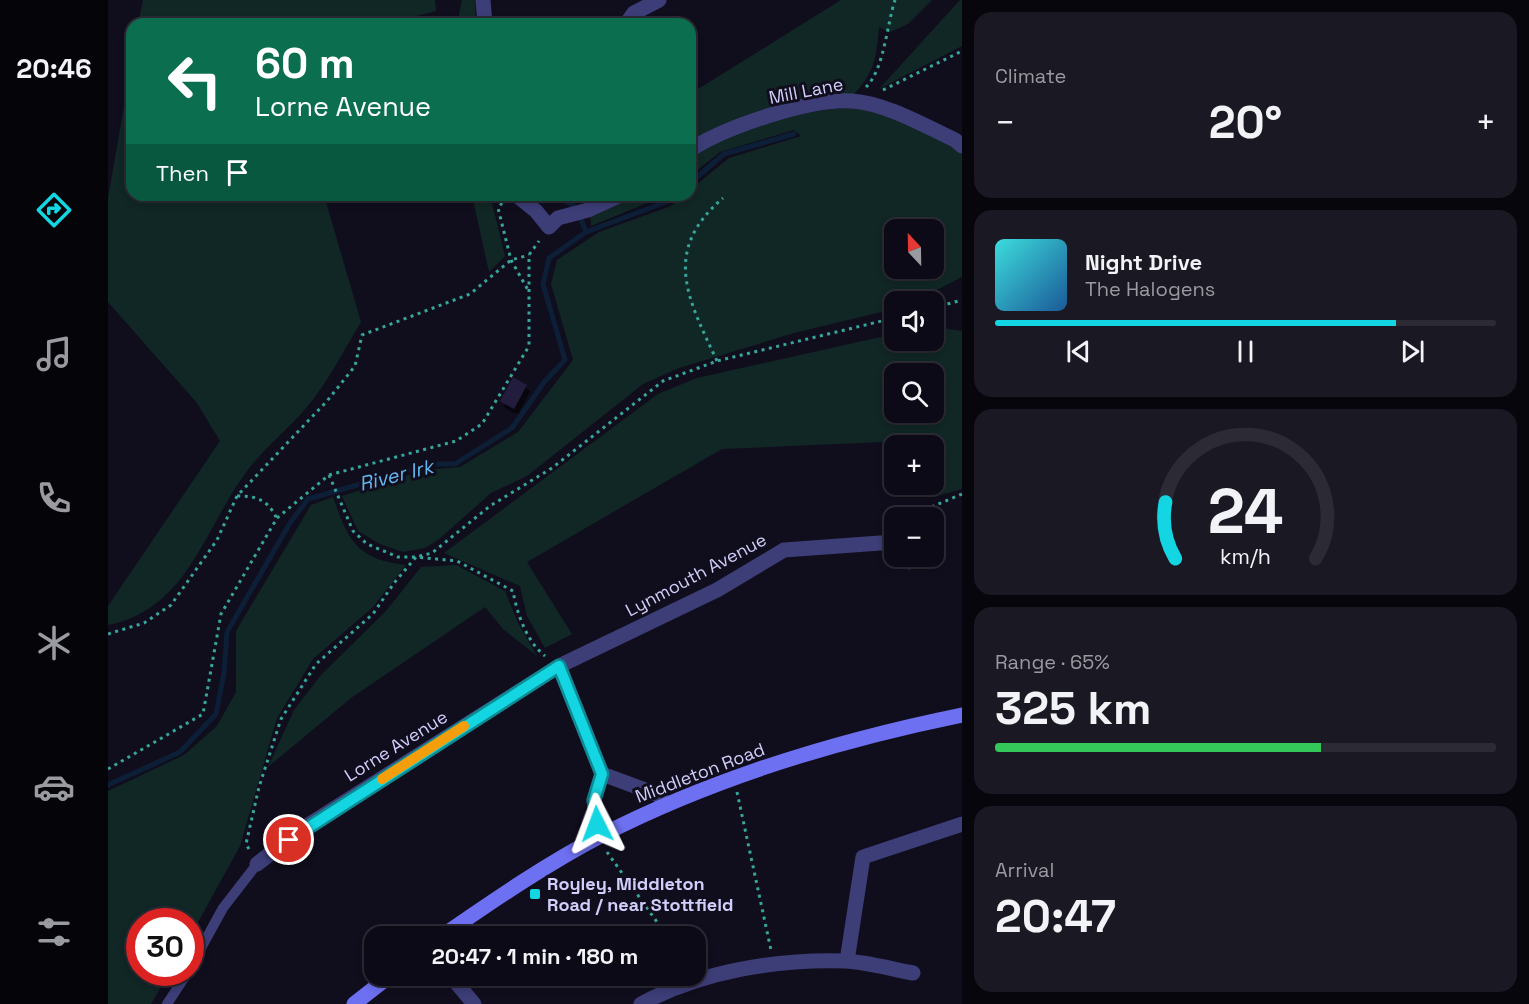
<!DOCTYPE html>
<html lang="en">
<head>
<meta charset="utf-8">
<style>
	:root { --surface:#0c0a16; --page:#1a1823; --text:#f1f3f6; --muted:#9a9aa1; --line:#2c2b35; --accent:#13d6e2 }
	body { margin:0; font-family:"Space Grotesk",sans-serif; background:var(--page); color:var(--text); height:100vh; display:flex; flex-direction:column; font-size:22px; white-space:nowrap }
	* { box-sizing:border-box; margin:0 }
	p { font-size:20px; color:var(--muted) }
	.icon { flex:none; width:33px; height:33px; fill:none; stroke:currentColor; stroke-width:2; stroke-linecap:round; stroke-linejoin:round }
	.map { position:relative; flex:1; overflow:hidden }
	.sheet { display:flex; flex-direction:column; gap:12px; padding:12px; background:#07060c; width:567px }
	.sheet>* { flex:none }
	.hud { position:absolute; left:18px; top:18px; width:570px; height:183px; border-radius:18px; box-shadow:0 3px 9px #0003,0 0 0 2px var(--line); background:#0b6e4f; color:#fff; overflow:hidden }
	.needle { width:39px; rotate:338deg }
	.tools { position:absolute; left:776px; top:219px; display:grid; gap:12px }
	.tools a { display:grid; place-items:center; width:60px; height:60px; border-radius:12px; background:var(--surface); box-shadow:0 3px 9px #0003,0 0 0 2px var(--line); font-size:30px }
	.speed { position:absolute; left:18px; top:908px; display:flex; gap:12px; font-size:30px; font-weight:700; text-align:center }
	.speed>* { display:grid; place-content:center; width:78px; height:78px; border-radius:50%; background:var(--surface); box-shadow:0 3px 9px #0003,0 0 0 2px var(--line); line-height:1 }
	.speed .limit { border:9px solid #d22; background:#fff; color:#111 }
	.pin { position:absolute; display:grid; place-items:center; width:51px; height:51px; color:#fff; margin:-26px; border:3px solid #fff; border-radius:50%; box-shadow:0 2px 6px #0007 }
	.me { position:absolute; width:66px; margin:-33px; rotate:357deg; stroke-linejoin:round; filter:drop-shadow(0 0 4px #0008) }
	.turn { display:flex; align-items:center; gap:21px; height:126px; padding:0 30px; font-size:27px }
	.turn .icon { width:78px; height:78px; stroke-width:2.5 }
	.turn b { display:block; font-size:42px; line-height:51px }
	.then { display:flex; align-items:center; height:57px; padding:0 30px; background:#0003; gap:12px; font-size:22px }
	.big { font-size:45px; font-weight:700; line-height:1.1 }
	.sheet .tile { flex:1; display:flex; flex-direction:column; justify-content:center; gap:9px; min-width:0; padding:0 21px; border-radius:18px; background:var(--page) }
	.sheet .dial { align-items:center; gap:0 }
	.dial svg { height:156px; overflow:visible; fill:none; stroke:var(--line); stroke-width:7; stroke-linecap:round; text-anchor:middle }
	.dial text { fill:var(--text); stroke:none }
	.song { display:flex; align-items:center; gap:18px }
	.cover { width:72px; height:72px; border-radius:9px; background:linear-gradient(135deg,hsl(180 70% 55%),hsl(210 70% 35%)) }
	.played { height:6px; border-radius:3px; background:linear-gradient(90deg,var(--accent) 80%,var(--line) 80%) }
	.keys { display:flex; justify-content:space-around; direction:ltr }
	.heat { display:flex; justify-content:space-between; align-items:center; font-size:33px; direction:ltr }
	.charge { height:9px; border-radius:4px; background:linear-gradient(90deg,#34c759 65%,var(--line) 0) }
	.trip { position:absolute; left:256px; top:926px; width:342px; height:60px; border-radius:18px; background:var(--surface); box-shadow:0 3px 9px #0003,0 0 0 2px var(--line); font-weight:700; line-height:60px; text-align:center }
	main { display:flex; flex:1; min-height:0 }
	.tab-bar { display:flex; flex-direction:column; width:108px; justify-content:space-around; align-items:center; background:#050409; color:var(--muted) }
	.tab-bar .icon { width:42px; height:42px }
	.tab-bar .selected { color:var(--accent) }
	.tab-bar b { font-size:27px; color:var(--text) }
	.map>svg:first-child { display:block }
	.green { fill:#112725; fill-rule:evenodd }
	.lines { fill:none; stroke-linecap:round; stroke-linejoin:round }
	.stream { stroke:#0d1e37; stroke-width:5 }
	.building { fill:#211b3d; filter:url(#shadow) }
	.path { stroke:#37a69a; stroke-width:3; stroke-dasharray:3 4.5; stroke-linecap:butt }
	.lane { stroke:#3d3d78; stroke-width:10 }
	.street { stroke:#3d3d78; stroke-width:15 }
	.secondary { stroke:#6e70f2; stroke-width:15 }
	.route-casing { stroke:#0c8b93; stroke-width:15 }
	.route { stroke:#13d6e2; stroke-width:10 }
	.slow { stroke:#f59e0b; stroke-width:10 }
	.poi-dot { fill:#13d6e2; stroke:#100e1d; stroke-width:2 }
	.labels { text-anchor:middle; stroke-width:6; stroke-linejoin:round; paint-order:stroke }
	.street-label { font-size:18px; fill:#d1cefb; stroke:#100e1d }
	.poi-label { font-size:18px; font-weight:bold; fill:#d1cefb; stroke:#100e1d; text-anchor:start }
	.water-label { font-size:20px; font-style:italic; fill:#65b7f2; stroke:#100e1d }
</style>
</head>
<body>
<main>
<nav class="tab-bar">
<b>20:46</b>
<svg class="icon selected" aria-label="directions" viewBox="0 0 24 24"><path d="M12 3l9 9-9 9-9-9zM9 14v-3h6M13 9l2 2-2 2"/></svg>
<svg class="icon" aria-label="music" viewBox="0 0 24 24"><path d="M9 18V5l10-2v13"/><circle cx="6" cy="18" r="3"/><circle cx="16" cy="16" r="3"/></svg>
<svg class="icon" aria-label="phone" viewBox="0 0 24 24"><path d="M5 4h4l2 5-3 2q2 4 5 5l2-3 5 2v4C11 20 4 13 5 4z"/></svg>
<svg class="icon" aria-label="climate" viewBox="0 0 24 24"><path d="M12 3v18M4 7l16 10M4 17L20 7"/></svg>
<svg class="icon" aria-label="car" viewBox="0 0 24 24"><path d="M5 17H2v-5l4-1 3-4h7l3 4 3 1v5h-3M9 17h6M6 11h13"/><circle cx="7" cy="17" r="2"/><circle cx="17" cy="17" r="2"/></svg>
<svg class="icon" aria-label="filters" viewBox="0 0 24 24"><path d="M4 7h16M4 17h16"/><circle cx="9" cy="7" r="2"/><circle cx="15" cy="17" r="2"/></svg>
</nav>
<div class="map">
<svg width="854" height="1004" viewBox="0 0 854 1004">
	<defs>
		<filter id="shadow"><feDropShadow dx="3.5" dy="6" stdDeviation="0" flood-color="#0009"/></filter>
	</defs>
	<rect width="100%" height="100%" fill="#100e1d"/>
	<path class="green" d="M35 0H327L328 11 277 24H30Z
		M354 0H367L368 24H349Z
		M733 0H824L800 24 782 32 771 27C768 58 767 73 744 96L585 143 582 138V94Z
		M852 0H854V46L771 89Z
		M24 60V195H216L253 322C236 350 220 382 199 407 181 428 159 446 142 467 97 524 82 609 0 625V606L112 441 89 403 0 302V198Z
		M746 107C782 117 827 128 854 154V277L807 301 786 302V309L686 333 571 368 535 384 419 476 383 493 330 540 317 548 295 552 272 544 250 531 234 496 317 470 352 467 410 432 465 360 443 284 449 260 491 232 563 206 576 195H582V190L621 158 693 136 686 130 612 152 582 176V156C629 125 691 111 746 107ZM786 230H825V268H786Z
		M364 195H382L397 256 381 272Z
		M527 195H559L483 226 482 214Z
		M825 327 854 331V489L825 497 819 485 825 484V446L800 445 798 441 614 449 419 562 464 634 437 648 419 616 412 586 336 553 550 394 589 378 786 334V340H825ZM786 374H825V412H786Z
		M225 497C240 539 247 559 298 565L265 607 205 659 169 718 132 846 83 935 82 921H32V972H62L43 1004H0V791L76 755 109 726 128 692V631L203 505Z
		M348 565 397 591 410 623 429 656 395 629 377 607 243 698 160 767 186 710 213 675 278 611 313 567Z"/>
	<g class="lines">
		<path class="stream" d="M582 183 616 154 686 134
			M455 195 458 201 468 208
			M472 217 478 232
			M0 785 72 752 108 714 116 673 119 632 182 523 200 499 323 464H347L404 428 437 381 457 360 435 284 441 258 478 232 558 202 567 195"/>
	</g>
	<path class="building" d="M405 377 419 385 406 409 392 401Z"/>
	<g class="lines">
		<path class="path" d="M758 87C776 70 779 24 787 0
			M775 90 854 51
			M394 203 390 208 403 260 420 290
			M825 308 854 300
			M609 361C580 299 553 251 615 198
			M221 475 245 531 259 544 290 557H308L324 553 382 506 444 468 555 381 609 361 786 318
			M129 496C148 496 159 499 168 517
			M814 518 821 508 854 494
			M0 634 36 623 63 605 109 540 129 496 219 401 247 366 254 335 362 294 403 260 421 255
			M0 769 95 714 113 614 169 518 221 475 348 441 374 424 421 346V255L431 241
			M629 792 663 950
			M141 849 138 844 151 787 173 719 208 664 265 614 286 583 308 557 349 561 405 591C409 614 419 642 437 656
			M499 852 559 936"/>
		<path class="lane" d="M82 968 115 908 149 864
			M59 1004 80 972"/>
		<path class="street" d="M375 0 377 24
			M518 24 526 13 551 0
			M582 150C617 127 702 98 744 101 777 103 817 126 847 140L854 146
			M408 195 428 211 441 227 450 218 480 210 513 195
			M800 556 801 562
			M451 666 494 774 486 800 489 824 494 836
			M494 774 551 795 558 805
			M149 864 197 827 451 666 609 590 676 550 786 542
			M739 961 755 857 854 824
			M342 975 366 1004
			M533 1004C594 971 668 959 737 961 759 962 783 969 805 973"/>
		<path class="secondary" d="M334 936C386 900 440 863 496 834 608 777 731 740 854 715
			M246 1004 283 975"/>
	</g>
	<g class="lines">
		<defs>
			<path id="route" d="M181 840 451 666 494 774 486 800 489 824"/>
		</defs>
		<use href="#route" class="route-casing"/>
		<use href="#route" class="route"/>
		<path class="slow" d="M274 779 356 726"/>
	</g>
	<rect class="poi-dot" x="421" y="888" width="12" height="12" rx="3"/>
	<g class="labels">
		<g class="street-label">
			<text transform="translate(698 91) rotate(-11)" y="6">Mill Lane</text>
			<text transform="translate(588 575) rotate(-28)" y="6">Lynmouth Avenue</text>
			<text transform="translate(288 746) rotate(-32)" y="6">Lorne Avenue</text>
			<text transform="translate(592 773) rotate(-21)" y="6">Middleton Road</text>
		</g>
		<g class="poi-label">
			<text x="439" y="890">Royley, Middleton<tspan x="439" dy="21">Road / near Stottfield</tspan></text>
		</g>
		<g class="water-label">
			<text transform="translate(288 475) rotate(-14)" y="7">River Irk</text>
		</g>
	</g>
</svg>
<div class="tools">
<a><svg class="needle" viewBox="-14 -14 28 28"><path d="M0-13l5 13h-10z" fill="#e53935"/><path d="M0 13l5-13h-10z" fill="#9a9aa1"/></svg></a>
<a><svg class="icon" aria-label="sound" viewBox="0 0 24 24"><path d="M4 9h4l5-4v14l-5-4H4zM17 9q2 3 0 6"/></svg></a>
<a><svg class="icon" aria-label="search" viewBox="0 0 24 24"><circle cx="10" cy="10" r="6"/><path d="M15 15l6 6"/></svg></a>
<a>+</a>
<a>−</a>
</div>
<div class="speed"><div class="limit">30</div></div>
<div class="pin" style="left:181px;top:840px;background:#d93025"><svg class="icon" aria-label="arrive" viewBox="0 0 24 24"><path d="M6 21V4h12l-3 4 3 4H6"/></svg></div>
<svg class="me" style="left:489px;top:824px" viewBox="-20 -20 40 40"><path d="M0-17L14 15 0 8-14 15z" fill="#13d6e2" stroke="#fff" stroke-width="4"/></svg>
<div class="trip">20:47 · 1 min · 180 m</div>
<div class="hud">
<div class="turn"><svg class="icon" aria-label="left" viewBox="0 0 24 24"><path d="M17 20v-9H6M10 6l-5 5 5 5"/></svg><div><b>60 m</b>Lorne Avenue</div></div>
<div class="then">Then<svg class="icon" aria-label="arrive" viewBox="0 0 24 24"><path d="M6 21V4h12l-3 4 3 4H6"/></svg></div>
</div>
</div>
<section class="sheet">
<div class="tile"><p>Climate</p>
<div class="heat"><a>−</a><b class="big">20°</b><a>+</a></div>
</div>
<div class="tile">
<div class="song"><i class="cover"></i><div><b>Night Drive</b><p>The Halogens</p></div></div>
<div class="played"></div>
<div class="keys"><svg class="icon" aria-label="previous" viewBox="0 0 24 24"><path d="M18 5L8 12l10 7zM5 5v14"/></svg><svg class="icon" aria-label="pause" viewBox="0 0 24 24"><path d="M8 5v14M16 5v14"/></svg><svg class="icon" aria-label="next" viewBox="0 0 24 24"><path d="M6 5l10 7-10 7zM19 5v14"/></svg></div>
</div>
<div class="tile dial"><svg viewBox="0 0 100 80">
<path d="M14 69A42 42 0 1 1 86 69"/>
<path d="M14 69A42 42 0 0 1 9 40" stroke="#13d6e2"/>
<text x="50" y="56" font-size="32" font-weight="700">24</text>
<text x="50" y="72" font-size="11">km/h</text>
</svg></div>
<div class="tile"><p>Range · 65%</p><b class="big">325 km</b><div class="charge"></div></div>
<div class="tile"><p>Arrival</p><b class="big">20:47</b></div>
</section>
</main>
</body>
</html>
